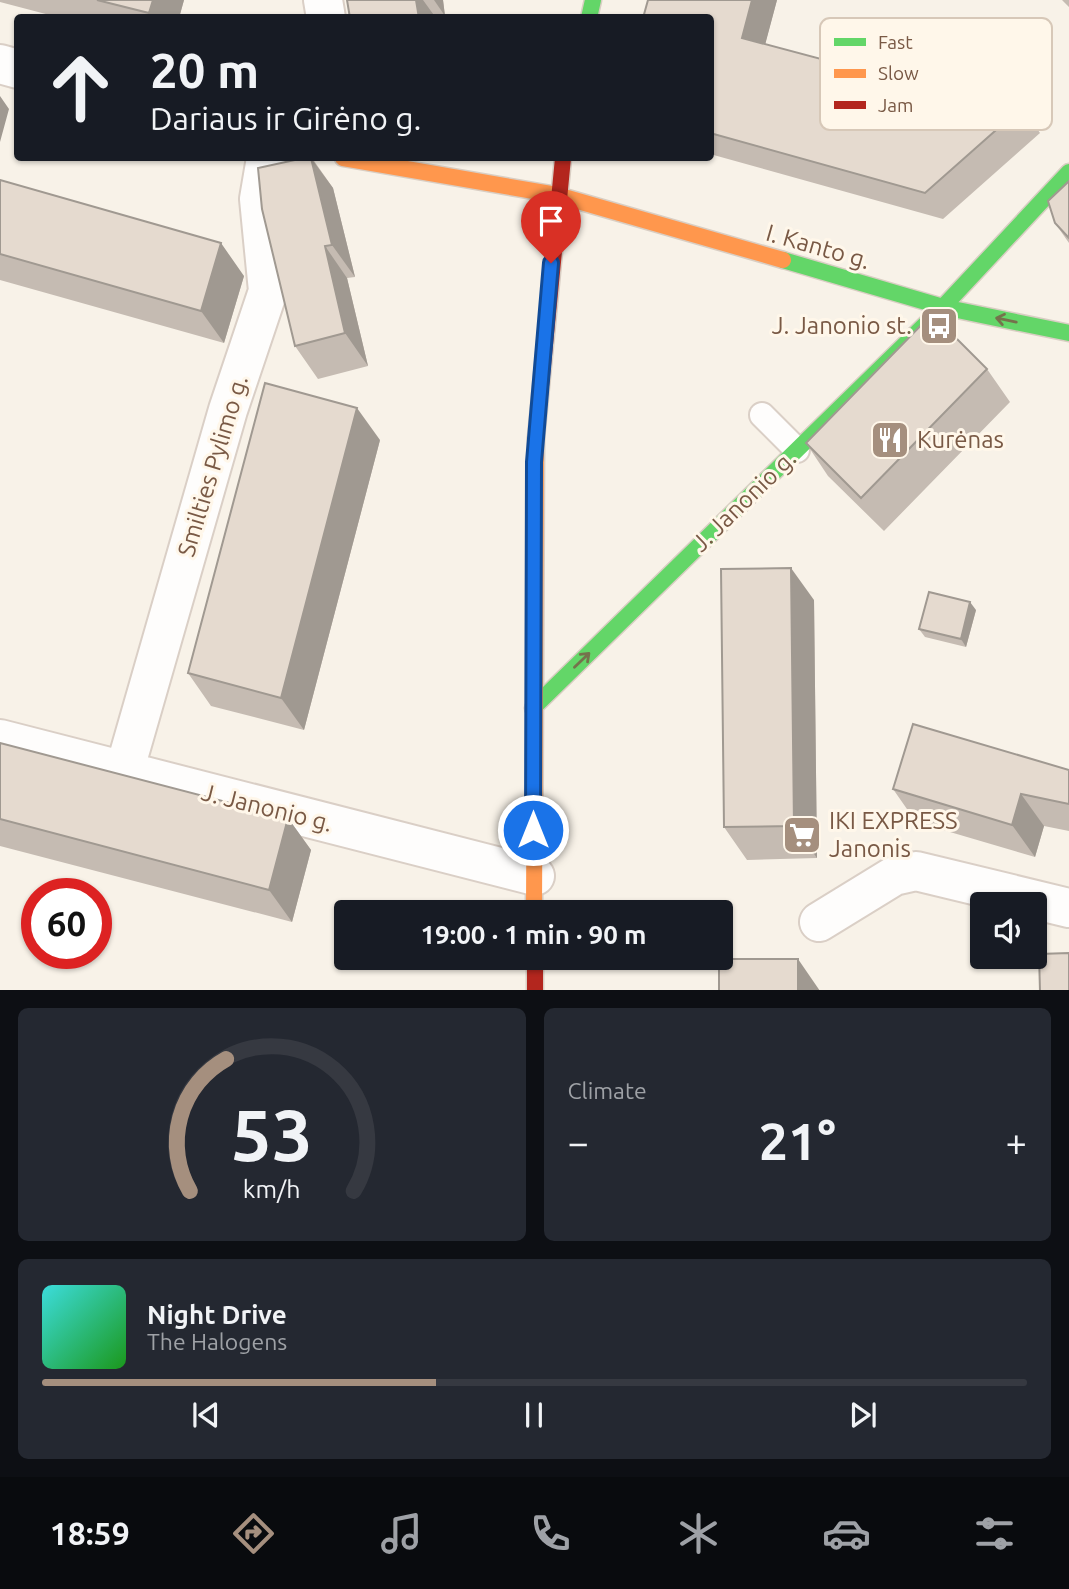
<!DOCTYPE html>
<html lang="en">
<head>
<meta charset="utf-8">
<style>
	:root { --surface:#171b24; --page:#242831; --text:#f1f3f6; --muted:#9ea1a6; --line:#363941; --accent:#a58f7e }
	body { margin:0; font-family:Ubuntu,sans-serif; background:var(--page); color:var(--text); height:100vh; display:flex; flex-direction:column; font-size:26px; white-space:nowrap }
	* { box-sizing:border-box; margin:0 }
	p { font-size:23px; color:var(--muted) }
	.icon { flex:none; width:38px; height:38px; fill:none; stroke:currentColor; stroke-width:2; stroke-linecap:round; stroke-linejoin:round }
	.map { position:relative; height:990px; overflow:hidden }
	.details { display:flex; flex-direction:column; gap:18px; padding:18px; background:#0d0f14; flex:1 }
	.details>* { flex:none }
	.top-card { position:absolute; left:14px; top:14px; width:700px; height:147px; border-radius:7px; box-shadow:0 2px 5px #0004; background:#171b24; color:var(--text); overflow:hidden }
	.fabs { position:absolute; left:970px; top:892px; display:grid; gap:14px }
	.fabs a { display:grid; place-items:center; width:77px; height:77px; border-radius:7px; background:var(--surface); box-shadow:0 2px 5px #0004; font-size:35px }
	.speed { position:absolute; left:21px; top:878px; display:flex; gap:14px; font-size:35px; font-weight:700; text-align:center }
	.speed>* { display:grid; place-content:center; width:91px; height:91px; border-radius:50%; background:var(--surface); box-shadow:0 2px 5px #0004; line-height:1 }
	.speed .limit { border:10px solid #d22; background:#fff; color:#111 }
	.pin { position:absolute; display:grid; place-items:center; width:60px; height:60px; color:#fff; margin:-72px -30px; border-radius:50% 50% 50% 0; rotate:-45deg; box-shadow:0 0 7px #0007 }
	.pin .icon { rotate:45deg }
	.me { position:absolute; width:77px; margin:-38px; rotate:0deg; stroke-linejoin:round; filter:drop-shadow(0 0 5px #0008) }
	.turn { display:flex; align-items:center; gap:24px; height:147px; padding:0 21px; font-size:32px }
	.turn .icon { width:91px; height:91px; stroke-width:2.5 }
	.turn b { display:block; font-size:49px; line-height:60px }
	.big { font-size:52px; font-weight:700; line-height:1.1 }
	.details .widget { flex:1; display:flex; flex-direction:column; justify-content:center; gap:10px; min-width:0; padding:0 24px; border-radius:10px; background:var(--page) }
	.details .dial { align-items:center; gap:0 }
	.dial svg { height:182px; overflow:visible; fill:none; stroke:var(--line); stroke-width:7; stroke-linecap:round; text-anchor:middle }
	.dial text { fill:var(--text); stroke:none }
	.song { display:flex; align-items:center; gap:21px }
	.cover { width:84px; height:84px; border-radius:10px; background:linear-gradient(135deg,hsl(180 70% 55%),hsl(120 70% 35%)) }
	.played { height:7px; border-radius:4px; background:linear-gradient(90deg,var(--accent) 40%,var(--line) 40%) }
	.keys { display:flex; justify-content:space-around; direction:ltr }
	.heat { display:flex; justify-content:space-between; align-items:center; font-size:38px; direction:ltr }
	.details .tiles { flex:1; display:grid; gap:18px; grid-template-columns:1fr 1fr }
	.widget:last-child { grid-column:span 2 }
	.trip { position:absolute; left:334px; top:900px; width:399px; height:70px; border-radius:7px; background:var(--surface); box-shadow:0 2px 5px #0004; font-weight:700; line-height:70px; text-align:center }
	.dock { display:flex; height:112px; justify-content:space-around; align-items:center; background:#090b0e; color:var(--muted) }
	.dock .icon { width:49px; height:49px }
	.dock .on { color:var(--accent) }
	.dock b { font-size:32px; color:var(--text) }
	.map>svg:first-child { display:block }
	.lines { fill:none; stroke-linecap:round; stroke-linejoin:round }
	.lane-casing { stroke:#dacfc6; stroke-width:28 }
	.street-casing { stroke:#dacfc6; stroke-width:42 }
	.fast-casing { stroke:#d9cec3; stroke-width:19 }
	.slow-casing { stroke:#d9cec3; stroke-width:19 }
	.jam-casing { stroke:#d9cec3; stroke-width:19 }
	.lane { stroke:#fefdfc; stroke-width:24 }
	.street { stroke:#fefdfc; stroke-width:38 }
	.fast { stroke:#63d668; stroke-width:16 }
	.slow { stroke:#ff974d; stroke-width:16 }
	.jam { stroke:#b3261e; stroke-width:16 }
	.wall { fill:#c5bbb2 }
	.shaded-wall { fill:#a09991 }
	.building { fill:#e5dacf; stroke:#a09991; stroke-width:2 }
	.oneway { stroke:#75724c }
	.route-casing { stroke:#114b97; stroke-width:18 }
	.route { stroke:#1a73e8; stroke-width:12 }
	.labels { text-anchor:middle; stroke-width:6; stroke-linejoin:round; paint-order:stroke }
	.street-label { font-size:24px; fill:#795945; stroke:#fff7ea }
	.poi-label { font-size:24px; fill:#795945; stroke:#fff7ea; text-anchor:start }
	.key { fill:#fff7ea; stroke:#d7c8b8; stroke-width:2 }
	.key-label { font-size:19px; fill:#795945 }
</style>
</head>
<body>
<div class="map">
<svg width="1069" height="991" viewBox="0 0 1069 991">
	<rect width="100%" height="100%" fill="#f8f2e8"/>
	<g class="lines">
		<defs>
			<path id="lane" d="M762 415 797 450"/>
			<path id="street" d="M323 0 326 18
				M0 64 18 69
				M0 739 535 876
				M124 772 228 410 268 291 259 199 266 158
				M819 922 894 876 916 871 1069 908"/>
			<path id="fast" d="M589 18 593 0
				M783 260 943 307 1069 333
				M533 708 943 307 1069 172"/>
			<path id="slow" d="M343 158 557 195 783 260
				M534 912 536 438"/>
			<path id="jam" d="M536 438 563 158
				M535 957V991"/>
		</defs>
		<use href="#lane" class="lane-casing"/>
		<use href="#street" class="street-casing"/>
		<use href="#fast" class="fast-casing"/>
		<use href="#slow" class="slow-casing"/>
		<use href="#jam" class="jam-casing"/>
		<use href="#lane" class="lane"/>
		<use href="#street" class="street"/>
		<use href="#fast" class="fast"/>
		<use href="#slow" class="slow"/>
		<use href="#jam" class="jam"/>
	</g>
	<path class="wall" d="M0 0H184L179 18H61L0 2Z
		M347 0H443L445 16 439 18H350Z
		M777 0 765 44 907 82 948 58 986 72 1022 107 1040 133 943 219 710 154V18Z
		M1062 0H1069V7Z
		M304 158H312L333 188 355 277 347 278 368 366 318 379 295 346Z
		M0 180 244 276 224 343 0 280Z
		M1069 181V243L1055 223Z
		M987 369 1010 402 884 531 828 476 806 443Z
		M380 440 304 730 211 706 188 673Z
		M814 600 817 858 747 860 724 827Z
		M976 610 966 647 925 637 919 629Z
		M0 743 288 818 311 850 292 922 0 846Z
		M1069 770V831L1044 826 1035 857 916 822 893 789Z"/>
	<path class="shaded-wall" d="M153 0H184L179 18H152L149 13Z
		M416 0H423L436 18H419Z
		M434 0H443L445 16Z
		M752 0H777L760 64 742 38Z
		M0 96 9 109 0 142Z
		M311 158 333 188 355 277 332 245Z
		M221 243 244 276 224 343 201 311Z
		M325 246 347 278 368 366 345 333Z
		M357 408 380 440 304 730 281 698Z
		M791 568 814 600 817 858 794 826Z
		M970 602 976 610 966 647 961 639Z
		M1021 794 1044 826 1035 857 1012 825Z
		M288 818 311 850 292 922 269 890Z
		M798 959 820 991H798Z"/>
	<path class="building" d="M97 0H153L149 13Z
		M347 0H416L419 18H350Z
		M648 0H752L742 38 907 82 945 53 948 58 965 46 986 72 992 69 1022 107 925 193 710 133V18H643Z
		M304 158H311L332 245 325 246 345 333 295 346 262 209 258 168Z
		M0 180 221 243 201 311 0 254Z
		M1069 181V238L1055 223 1048 201Z
		M932 314 987 369 861 498 806 443Z
		M265 383 357 408 281 698 188 673Z
		M791 568 794 826 724 827 721 569Z
		M929 592 970 602 961 639 919 629Z
		M913 724 1069 770V804L1021 794 1012 825 893 789Z
		M0 743 288 818 269 890 0 819Z
		M1069 953V991H1040L1039 954Z
		M719 959H798V991H719Z"/>
	<defs><path id="oneway-shaft" d="M-6 0H5M1.5-3L5.5 0L1.5 3" fill="none" stroke-width="1.6" stroke-linecap="round" stroke-linejoin="round" transform="scale(1.75)"/></defs>
	<g class="oneway">
		<use href="#oneway-shaft" transform="translate(1006 320) rotate(-168)"/>
		<use href="#oneway-shaft" transform="translate(582 660) rotate(-44)"/>
	</g>
	<g class="lines">
		<defs>
			<path id="route" d="M533 830 534 462 551 263"/>
		</defs>
		<use href="#route" class="route-casing"/>
		<use href="#route" class="route"/>
	</g>
	<defs>
		<symbol id="bus-square" viewBox="-11 -11 22 22"><rect x="-9" y="-9" width="18" height="18" rx="4" fill="#a58f7e" stroke="#fff7ea"/><path d="M-5-6H5V4H4V6H2V4H-2V6H-4V4H-5ZM-3.5-4V0h7V-4ZM-3.5 1.2v1.5H-2V1.2ZM2 1.2v1.5H3.5V1.2Z" fill="#fff"/></symbol>
		<symbol id="restaurant-square" viewBox="-11 -11 22 22"><rect x="-9" y="-9" width="18" height="18" rx="4" fill="#a58f7e" stroke="#fff7ea"/><path d="M-5-6h1v4h1v-4h1v4h1v-4h1v5L-1.5 .5V6h-2V.5L-5-1ZM5-6V6H3V1.5H1.5Q1.5-4 5-6Z" fill="#fff"/></symbol>
		<symbol id="supermarket-square" viewBox="-11 -11 22 22"><rect x="-9" y="-9" width="18" height="18" rx="4" fill="#a58f7e" stroke="#fff7ea"/><path d="M-6-5.5h2.5l.6 2H6L4.5 2H-2.5L-4.4-4H-6ZM-1.5 3.2a1.3 1.3 0 1 0 .1 0ZM3 3.2a1.3 1.3 0 1 0 .1 0Z" fill="#fff"/></symbol>
	</defs>
	<g fill-rule="evenodd">
		<use href="#bus-square" x="917" y="304" width="44" height="44"/>
		<use href="#restaurant-square" x="868" y="418" width="44" height="44"/>
		<use href="#supermarket-square" x="780" y="813" width="44" height="44"/>
	</g>
	<g class="labels">
		<g class="street-label">
			<text transform="translate(818 247) rotate(16)" y="8">I. Kanto g.</text>
			<text transform="translate(213 466) rotate(-73)" y="8">Smilties Pylimo g.</text>
			<text transform="translate(744 501) rotate(-44)" y="8">J. Janonio g.</text>
			<text transform="translate(267 808) rotate(14)" y="8">J. Janonio g.</text>
		</g>
		<g class="poi-label">
			<text x="912" y="334" text-anchor="end">J. Janonio st.</text>
			<text x="917" y="448">Kurėnas</text>
			<text x="829" y="829">IKI EXPRESS<tspan x="829" dy="28">Janonis</tspan></text>
		</g>
	</g>
	<rect x="820" y="18" width="232" height="112" rx="10" class="key"/>
	<rect x="834" y="38" width="32" height="8" fill="#63d668"/>
	<rect x="834" y="69" width="32" height="9" fill="#ff974d"/>
	<rect x="834" y="101" width="32" height="8" fill="#b3261e"/>
	<g class="key-label">
		<text x="878" y="49">Fast</text>
		<text x="878" y="80">Slow</text>
		<text x="878" y="112">Jam</text>
	</g>
</svg>
<div class="fabs">
<a><svg class="icon" aria-label="sound" viewBox="0 0 24 24"><path d="M4 9h4l5-4v14l-5-4H4zM17 9q2 3 0 6"/></svg></a>
</div>
<div class="speed"><div class="limit">60</div></div>
<div class="pin" style="left:551px;top:263px;background:#d93025"><svg class="icon" aria-label="arrive" viewBox="0 0 24 24"><path d="M6 21V4h12l-3 4 3 4H6"/></svg></div>
<svg class="me" style="left:533px;top:830px" viewBox="-20 -20 40 40"><circle r="17" fill="#1a73e8" stroke="#fff" stroke-width="3"/><path d="M0-11L8 9 0 5-8 9z" fill="#fff"/></svg>
<div class="trip">19:00 · 1 min · 90 m</div>
<div class="top-card">
<div class="turn"><svg class="icon" aria-label="ahead" viewBox="0 0 24 24"><path d="M12 20V5M6 11l6-6 6 6"/></svg><div><b>20 m</b>Dariaus ir Girėno g.</div></div>
</div>
</div>
<section class="details">
<div class="tiles">
<div class="widget dial"><svg viewBox="0 0 100 80">
<path d="M14 69A42 42 0 1 1 86 69"/>
<path d="M14 69A42 42 0 0 1 30 11" stroke="#a58f7e"/>
<text x="50" y="56" font-size="32" font-weight="700">53</text>
<text x="50" y="72" font-size="11">km/h</text>
</svg></div>
<div class="widget"><p>Climate</p>
<div class="heat"><a>−</a><b class="big">21°</b><a>+</a></div>
</div>
<div class="widget">
<div class="song"><i class="cover"></i><div><b>Night Drive</b><p>The Halogens</p></div></div>
<div class="played"></div>
<div class="keys"><svg class="icon" aria-label="previous" viewBox="0 0 24 24"><path d="M18 5L8 12l10 7zM5 5v14"/></svg><svg class="icon" aria-label="pause" viewBox="0 0 24 24"><path d="M8 5v14M16 5v14"/></svg><svg class="icon" aria-label="next" viewBox="0 0 24 24"><path d="M6 5l10 7-10 7zM19 5v14"/></svg></div>
</div>
</div>
</section>
<nav class="dock">
<b>18:59</b>
<svg class="icon on" aria-label="directions" viewBox="0 0 24 24"><path d="M12 3l9 9-9 9-9-9zM9 14v-3h6M13 9l2 2-2 2"/></svg>
<svg class="icon" aria-label="music" viewBox="0 0 24 24"><path d="M9 18V5l10-2v13"/><circle cx="6" cy="18" r="3"/><circle cx="16" cy="16" r="3"/></svg>
<svg class="icon" aria-label="phone" viewBox="0 0 24 24"><path d="M5 4h4l2 5-3 2q2 4 5 5l2-3 5 2v4C11 20 4 13 5 4z"/></svg>
<svg class="icon" aria-label="climate" viewBox="0 0 24 24"><path d="M12 3v18M4 7l16 10M4 17L20 7"/></svg>
<svg class="icon" aria-label="car" viewBox="0 0 24 24"><path d="M5 17H2v-5l4-1 3-4h7l3 4 3 1v5h-3M9 17h6M6 11h13"/><circle cx="7" cy="17" r="2"/><circle cx="17" cy="17" r="2"/></svg>
<svg class="icon" aria-label="filters" viewBox="0 0 24 24"><path d="M4 7h16M4 17h16"/><circle cx="9" cy="7" r="2"/><circle cx="15" cy="17" r="2"/></svg>
</nav>
</body>
</html>
